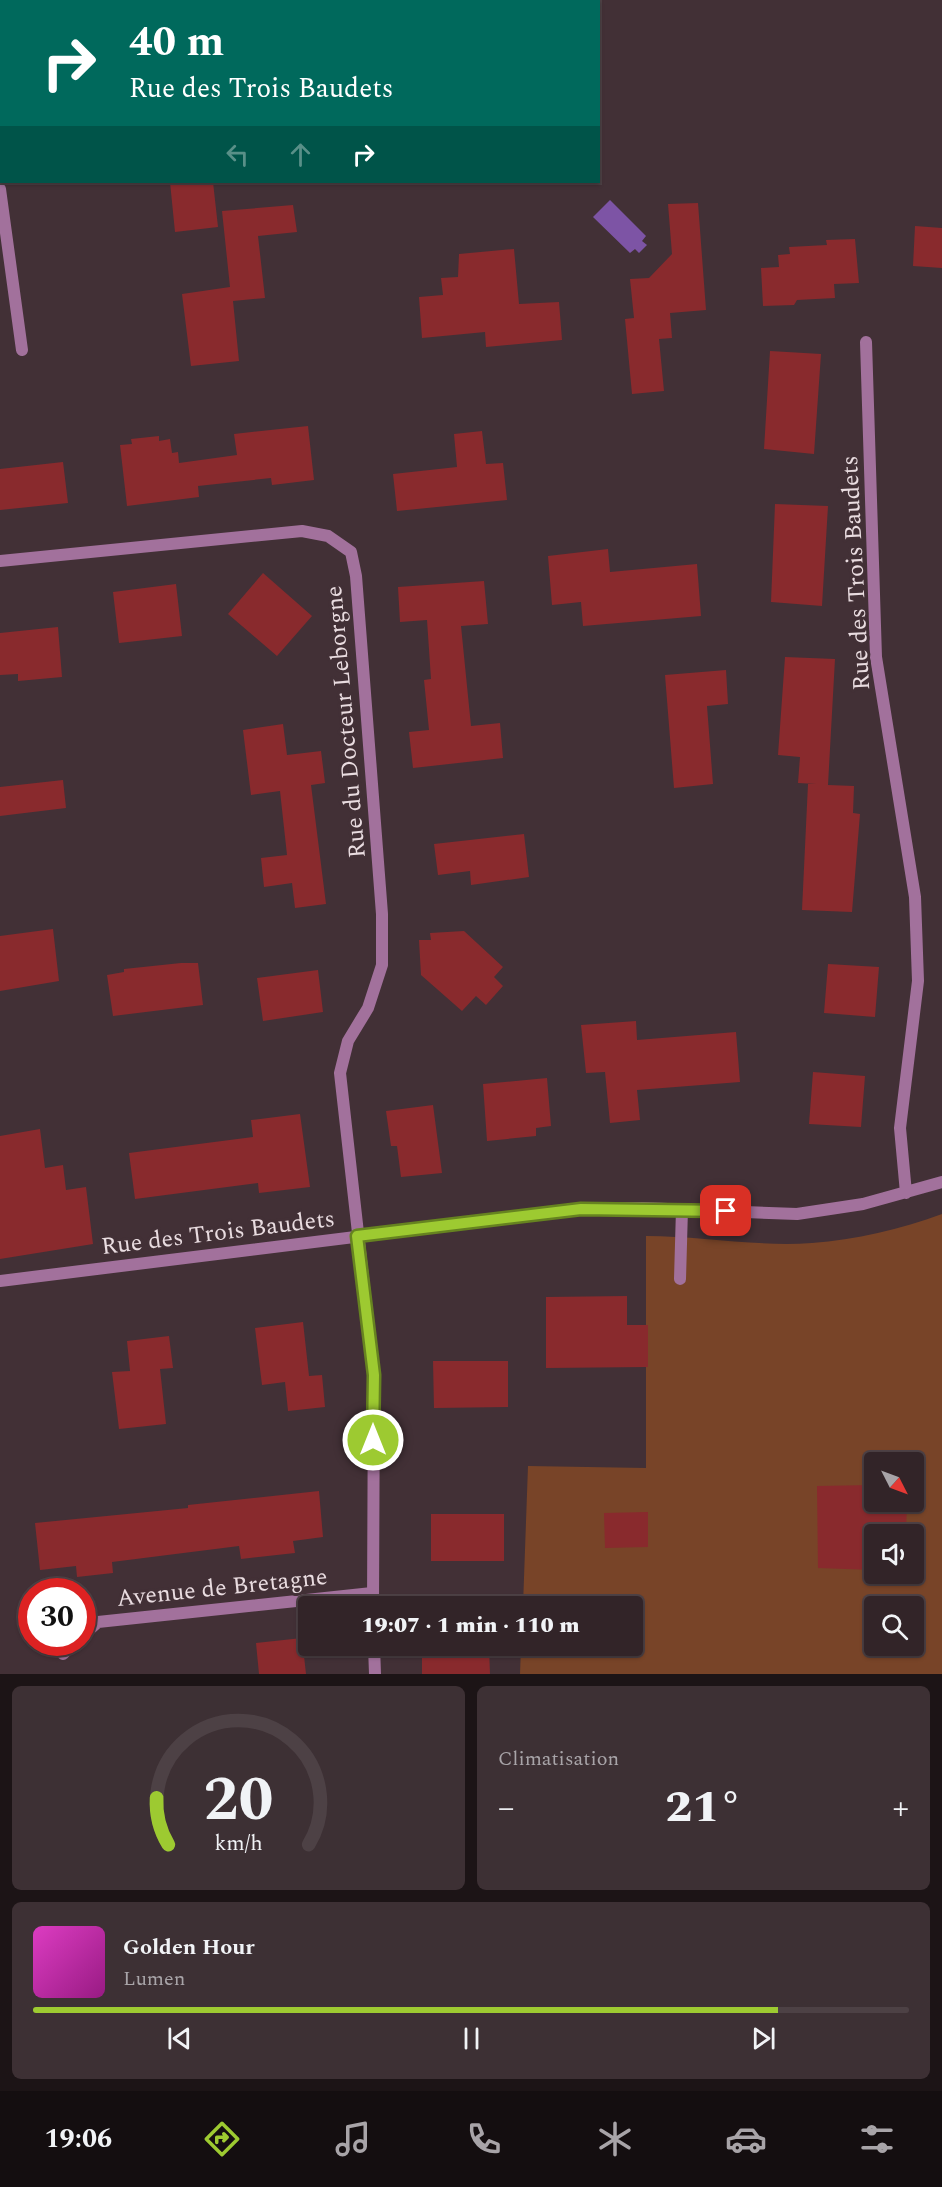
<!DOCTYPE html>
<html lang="fr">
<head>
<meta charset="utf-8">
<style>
	:root { --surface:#322428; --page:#3d3034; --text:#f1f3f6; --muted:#a8a4a8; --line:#4d4145; --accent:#9dca31 }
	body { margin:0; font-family:Spectral,serif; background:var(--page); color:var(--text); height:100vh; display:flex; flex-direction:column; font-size:22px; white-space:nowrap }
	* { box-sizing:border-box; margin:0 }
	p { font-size:20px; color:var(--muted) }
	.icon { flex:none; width:33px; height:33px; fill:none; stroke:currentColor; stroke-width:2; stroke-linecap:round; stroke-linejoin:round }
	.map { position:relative; height:1674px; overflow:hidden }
	.details { display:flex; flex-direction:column; gap:12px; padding:12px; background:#1c1416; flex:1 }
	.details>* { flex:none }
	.hud { position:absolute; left:0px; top:0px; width:600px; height:183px; box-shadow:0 2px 4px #0004,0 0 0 2px var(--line); background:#00695c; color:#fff; overflow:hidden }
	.needle { width:39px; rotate:132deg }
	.fabs { position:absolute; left:864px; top:1452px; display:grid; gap:12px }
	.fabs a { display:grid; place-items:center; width:60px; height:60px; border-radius:6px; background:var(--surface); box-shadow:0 2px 4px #0004,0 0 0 2px var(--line); font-size:30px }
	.speed { position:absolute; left:18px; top:1578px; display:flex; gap:12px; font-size:30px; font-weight:700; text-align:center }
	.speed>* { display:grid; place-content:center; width:78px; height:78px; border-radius:50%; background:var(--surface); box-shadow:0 2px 4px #0004,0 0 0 2px var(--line); line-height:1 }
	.speed .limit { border:9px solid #d22; background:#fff; color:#111 }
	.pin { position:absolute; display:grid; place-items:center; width:51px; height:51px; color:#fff; margin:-26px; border-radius:12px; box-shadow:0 3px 9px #0006 }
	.me { position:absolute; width:66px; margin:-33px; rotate:0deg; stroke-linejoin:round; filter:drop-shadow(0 0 4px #0008) }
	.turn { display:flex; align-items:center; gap:21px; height:126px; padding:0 30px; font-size:27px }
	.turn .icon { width:78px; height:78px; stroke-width:2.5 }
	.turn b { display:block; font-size:42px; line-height:51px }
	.lanes { display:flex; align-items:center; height:57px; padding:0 30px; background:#0003; justify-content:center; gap:30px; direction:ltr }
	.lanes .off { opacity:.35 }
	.big { font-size:45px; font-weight:800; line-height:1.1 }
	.details .tile { flex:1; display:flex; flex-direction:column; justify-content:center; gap:9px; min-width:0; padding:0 21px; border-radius:9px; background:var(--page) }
	.details .dial { align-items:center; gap:0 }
	.dial svg { height:156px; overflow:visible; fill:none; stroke:var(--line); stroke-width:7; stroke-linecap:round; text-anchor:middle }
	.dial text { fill:var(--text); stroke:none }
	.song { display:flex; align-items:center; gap:18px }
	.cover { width:72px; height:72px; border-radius:9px; background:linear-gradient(135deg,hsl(310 70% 55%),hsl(310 70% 35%)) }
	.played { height:6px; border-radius:3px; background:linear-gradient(90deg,var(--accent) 85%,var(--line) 85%) }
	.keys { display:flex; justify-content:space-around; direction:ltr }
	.heat { display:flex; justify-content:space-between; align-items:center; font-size:33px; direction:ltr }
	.details .tiles { flex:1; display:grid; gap:12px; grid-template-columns:1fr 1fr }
	.tile:last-child { grid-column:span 2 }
	.trip { position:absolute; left:298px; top:1596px; width:345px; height:60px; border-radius:6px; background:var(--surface); box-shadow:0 2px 4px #0004,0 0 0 2px var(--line); font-weight:800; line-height:60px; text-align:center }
	.menu { display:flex; height:96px; justify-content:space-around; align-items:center; background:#140e10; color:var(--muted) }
	.menu .icon { width:42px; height:42px }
	.menu .on { color:var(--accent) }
	.menu b { font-size:27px; color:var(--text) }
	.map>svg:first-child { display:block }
	.green { fill:#784428; fill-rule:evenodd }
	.water { fill:#7d54a5 }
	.building { fill:#892a2d }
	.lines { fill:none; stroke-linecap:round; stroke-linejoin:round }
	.service { stroke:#a2719c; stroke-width:12 }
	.minor { stroke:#a2719c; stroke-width:12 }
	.route-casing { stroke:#668320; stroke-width:15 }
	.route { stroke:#9dca31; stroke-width:10 }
	.labels { text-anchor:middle; stroke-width:6; stroke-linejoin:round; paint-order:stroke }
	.street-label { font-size:24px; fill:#e9dce0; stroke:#423036 }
</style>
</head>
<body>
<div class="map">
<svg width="942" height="1674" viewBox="0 0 942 1674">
	<rect width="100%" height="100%" fill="#423036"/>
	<path class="green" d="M942 1214V1674H520L521 1646H633V1606H523L528 1466 646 1468V1236C701 1236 757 1247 812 1243 855 1240 901 1229 942 1214ZM874 1462H914V1502H874ZM874 1534H914V1574H874ZM874 1606H914V1646H874Z"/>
	<path class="water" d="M610 200 646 236 642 241 647 245 639 253 635 249 630 253 593 217Z"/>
	<path class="building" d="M170 182H213L218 227 175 232Z
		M698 203 706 310 670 313 672 338 659 339 664 391 632 394 625 319 634 318 630 279 649 278 672 254 668 204Z
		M293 205 297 232 258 236 265 298 233 301 239 361 191 366 182 294 230 287 222 211Z
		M915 226 942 228V268L913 266Z
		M855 239 859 283 834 284 835 298 797 300 794 305 763 306 761 268 779 267 778 255 790 254 789 247 827 245 826 240Z
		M514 249 519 304 559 302 562 340 486 347 485 332 422 338 419 297 443 295 441 278 458 277 459 254Z
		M770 351 821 354 814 454 764 449Z
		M308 426 314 480 272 485 271 478 198 486 199 497 127 506 120 445 132 444 131 439 159 436V441L170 439 172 453 178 452 179 463 237 455 234 434Z
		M482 431 486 464 503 463 507 500 397 511 393 474 457 467 454 434Z
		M63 462 68 503 0 510V469Z
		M775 504 828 506 822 606 771 602Z
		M608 549 610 572 697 564 701 616 583 626 581 602 552 605 548 556Z
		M263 573 312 616 277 656 228 614Z
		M484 581 488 624 461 626 471 726 500 723 503 758 413 768 409 732 429 730 424 680 431 679 427 620 400 622 398 587Z
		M176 584 182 636 119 643 113 592Z
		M58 627 62 677 18 681V674L0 675V633Z
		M785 657 835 659 828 785 854 786 853 813 860 814 852 912 802 910 808 784H816L798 783 800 757 778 755Z
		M726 670 728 704 707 706 713 784 674 788 665 675Z
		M283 724 287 755 321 751 325 783 311 785 326 904 295 908 292 883 264 887 261 858 287 855 280 791 251 795 243 730Z
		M63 780 66 808 0 816V787Z
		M524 834 529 877 471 885 470 871 438 875 434 844Z
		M53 929 59 981 0 991V936Z
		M464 931 503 967 494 977 503 986 486 1005 476 996 462 1011 421 975 419 940H431L430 933Z
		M181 963H198L203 1005 113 1016 107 975 124 972V969Z
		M828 964 879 967 875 1017 824 1013Z
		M318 970 323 1012 263 1021 257 978Z
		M636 1021 637 1040 736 1032 740 1082 637 1090 640 1120 610 1123 605 1072 586 1073 581 1025Z
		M813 1072 865 1076 861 1127 809 1124Z
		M547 1078 551 1126 536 1128V1136L487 1141 483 1084Z
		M433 1105 442 1173 401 1177 397 1146H391L386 1111Z
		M300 1114 310 1187 259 1193 258 1183 135 1199 129 1153 253 1137 251 1120Z
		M40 1129 45 1168 63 1165 66 1190 86 1187 93 1244 0 1259V1136Z
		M627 1296V1325H648V1367L546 1368V1297Z
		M303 1322 309 1376 322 1375 325 1407 288 1411 285 1382 262 1385 255 1328Z
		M169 1336 173 1368 160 1369 166 1424 119 1429 112 1372 130 1371 127 1341Z
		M433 1361H508V1407L434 1408Z
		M874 1485V1502H907L906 1534H874V1570L818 1568 817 1486Z
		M319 1491 323 1537 293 1541 295 1553 241 1559 239 1546 112 1562 113 1573 77 1577 76 1566 40 1570 35 1523 188 1508V1505Z
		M648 1512V1547L605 1548 604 1513Z
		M431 1514H504V1561H431Z
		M302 1638 306 1674H259L256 1643Z
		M489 1647 490 1674H422V1648Z"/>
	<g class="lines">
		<path class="service" d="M680 1279 682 1209"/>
		<path class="minor" d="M0 189 22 350
			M866 342 876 657 915 897 918 981 900 1128 906 1193
			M0 561 302 531 328 536 351 552 356 576 382 914V965L368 1008 348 1041 340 1073 374 1375 373 1606
			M0 1281 581 1209 642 1208 797 1214 863 1204 942 1182
			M82 1636 98 1622 372 1593
			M374 1646 375 1674
			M63 1654 75 1642"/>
	</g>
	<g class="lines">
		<defs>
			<path id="route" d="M373 1440 374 1375 357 1236 581 1209 726 1211"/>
		</defs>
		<use href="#route" class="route-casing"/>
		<use href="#route" class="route"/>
	</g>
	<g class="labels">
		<g class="street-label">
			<text transform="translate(855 573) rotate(-93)" y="8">Rue des Trois Baudets</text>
			<text transform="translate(345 722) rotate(-95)" y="8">Rue du Docteur Leborgne</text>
			<text transform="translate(218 1232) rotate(-7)" y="8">Rue des Trois Baudets</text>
			<text transform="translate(222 1587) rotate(-6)" y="8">Avenue de Bretagne</text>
		</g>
	</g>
</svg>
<div class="fabs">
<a><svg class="needle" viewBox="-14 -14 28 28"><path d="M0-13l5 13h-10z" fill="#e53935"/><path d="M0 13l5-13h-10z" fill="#a8a4a8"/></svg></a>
<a><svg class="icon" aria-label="sound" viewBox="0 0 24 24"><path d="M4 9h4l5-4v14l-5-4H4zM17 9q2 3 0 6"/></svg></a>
<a><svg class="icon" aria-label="search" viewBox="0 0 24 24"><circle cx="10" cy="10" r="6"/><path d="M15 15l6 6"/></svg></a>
</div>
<div class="speed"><div class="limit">30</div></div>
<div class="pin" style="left:726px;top:1211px;background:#d93025"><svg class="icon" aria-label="arrive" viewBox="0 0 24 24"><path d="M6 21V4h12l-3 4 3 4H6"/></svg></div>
<svg class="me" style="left:373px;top:1440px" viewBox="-20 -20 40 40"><circle r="17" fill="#9dca31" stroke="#fff" stroke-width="3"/><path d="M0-11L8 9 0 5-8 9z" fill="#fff"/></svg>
<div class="trip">19:07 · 1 min · 110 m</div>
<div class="hud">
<div class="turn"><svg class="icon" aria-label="right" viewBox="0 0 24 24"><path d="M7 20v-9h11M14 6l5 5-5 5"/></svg><div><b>40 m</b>Rue des Trois Baudets</div></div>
<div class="lanes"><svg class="icon off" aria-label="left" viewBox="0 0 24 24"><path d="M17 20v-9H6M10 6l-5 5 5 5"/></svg><svg class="icon off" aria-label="ahead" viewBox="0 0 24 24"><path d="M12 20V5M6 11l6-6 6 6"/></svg><svg class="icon" aria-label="right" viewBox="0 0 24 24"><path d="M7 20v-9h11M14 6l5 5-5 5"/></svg></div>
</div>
</div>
<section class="details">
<div class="tiles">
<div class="tile dial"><svg viewBox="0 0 100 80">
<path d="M14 69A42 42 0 1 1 86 69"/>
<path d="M14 69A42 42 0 0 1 8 45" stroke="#9dca31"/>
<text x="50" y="56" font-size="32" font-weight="700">20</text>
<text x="50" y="72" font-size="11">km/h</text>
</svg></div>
<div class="tile"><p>Climatisation</p>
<div class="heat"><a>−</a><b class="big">21°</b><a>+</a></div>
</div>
<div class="tile">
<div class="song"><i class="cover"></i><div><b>Golden Hour</b><p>Lumen</p></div></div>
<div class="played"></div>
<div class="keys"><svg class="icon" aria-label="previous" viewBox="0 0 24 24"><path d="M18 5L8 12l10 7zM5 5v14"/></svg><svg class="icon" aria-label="pause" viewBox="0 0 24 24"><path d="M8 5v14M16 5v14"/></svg><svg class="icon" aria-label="next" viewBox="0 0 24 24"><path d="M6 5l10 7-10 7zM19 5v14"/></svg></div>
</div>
</div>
</section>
<nav class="menu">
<b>19:06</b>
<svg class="icon on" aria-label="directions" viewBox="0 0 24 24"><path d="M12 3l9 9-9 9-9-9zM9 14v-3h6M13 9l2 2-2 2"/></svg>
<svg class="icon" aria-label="music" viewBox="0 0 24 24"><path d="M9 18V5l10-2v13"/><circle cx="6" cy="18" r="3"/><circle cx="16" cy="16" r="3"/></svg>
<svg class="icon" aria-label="phone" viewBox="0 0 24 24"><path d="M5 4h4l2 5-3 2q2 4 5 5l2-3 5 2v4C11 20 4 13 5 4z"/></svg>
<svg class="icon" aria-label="climate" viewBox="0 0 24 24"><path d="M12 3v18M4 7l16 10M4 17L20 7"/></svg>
<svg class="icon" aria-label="car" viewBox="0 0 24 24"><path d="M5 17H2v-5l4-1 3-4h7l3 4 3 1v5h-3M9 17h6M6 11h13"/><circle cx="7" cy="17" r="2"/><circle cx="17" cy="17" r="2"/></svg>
<svg class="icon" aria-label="filters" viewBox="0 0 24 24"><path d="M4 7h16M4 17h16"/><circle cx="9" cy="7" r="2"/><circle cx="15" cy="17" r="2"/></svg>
</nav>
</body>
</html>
